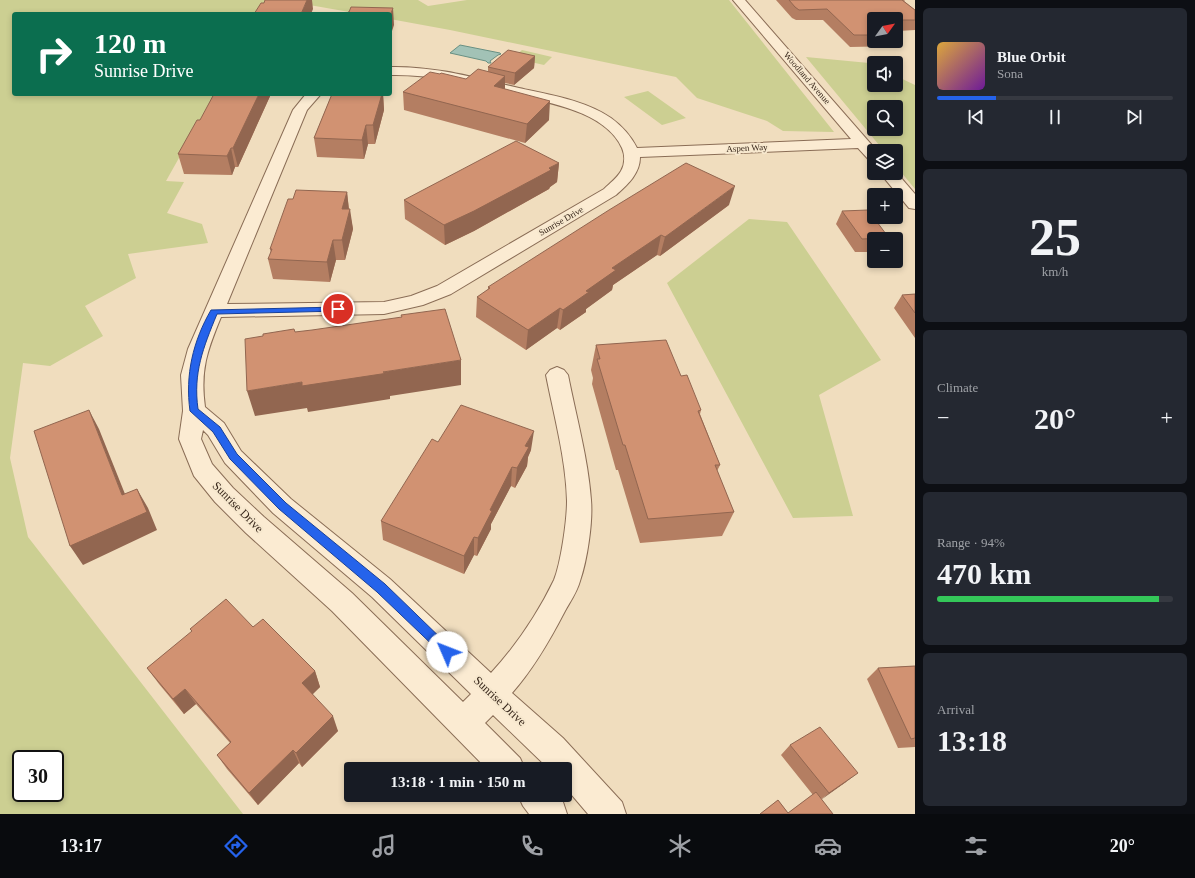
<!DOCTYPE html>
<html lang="en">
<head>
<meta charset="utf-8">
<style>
	:root { --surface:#171b24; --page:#242831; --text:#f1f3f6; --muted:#9ea1a6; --line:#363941; --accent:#2563eb }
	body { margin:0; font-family:"Times New Roman",serif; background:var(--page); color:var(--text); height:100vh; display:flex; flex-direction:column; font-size:15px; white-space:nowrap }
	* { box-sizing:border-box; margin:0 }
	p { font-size:13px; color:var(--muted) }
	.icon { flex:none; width:22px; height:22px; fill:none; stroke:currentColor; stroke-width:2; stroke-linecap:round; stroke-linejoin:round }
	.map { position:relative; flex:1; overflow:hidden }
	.details { display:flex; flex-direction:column; gap:8px; padding:8px; background:#0d0f14; width:280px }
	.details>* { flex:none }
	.hud { position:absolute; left:12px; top:12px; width:380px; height:84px; border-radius:4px; box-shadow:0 2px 6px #0003; background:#0b6e4f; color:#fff; overflow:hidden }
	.needle { width:26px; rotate:57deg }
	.controls { position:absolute; left:867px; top:12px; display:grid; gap:8px }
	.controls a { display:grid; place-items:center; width:36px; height:36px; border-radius:4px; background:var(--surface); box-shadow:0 2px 6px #0003; font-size:20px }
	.speed { position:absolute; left:12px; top:750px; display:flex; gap:8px; font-size:20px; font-weight:700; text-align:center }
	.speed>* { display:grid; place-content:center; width:52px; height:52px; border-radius:50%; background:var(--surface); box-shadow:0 2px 6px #0003; line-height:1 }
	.speed .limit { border:2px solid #111; border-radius:6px; background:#fff; color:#111 }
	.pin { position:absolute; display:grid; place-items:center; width:34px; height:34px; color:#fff; margin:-17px; border:2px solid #fff; border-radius:50%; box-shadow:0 1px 4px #0007 }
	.me { position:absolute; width:44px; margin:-22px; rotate:314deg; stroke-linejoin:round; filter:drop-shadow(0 0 3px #0008) }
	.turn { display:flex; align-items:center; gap:14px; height:84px; padding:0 16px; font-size:18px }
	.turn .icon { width:52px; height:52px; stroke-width:2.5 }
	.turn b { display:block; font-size:28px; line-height:34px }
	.big { font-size:30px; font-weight:600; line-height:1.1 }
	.details .widget { flex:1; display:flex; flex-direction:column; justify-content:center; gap:6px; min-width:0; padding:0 14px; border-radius:6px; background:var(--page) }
	.details .dial { align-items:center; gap:0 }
	.dial b { font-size:52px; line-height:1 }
	.song { display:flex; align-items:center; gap:12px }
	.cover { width:48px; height:48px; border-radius:6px; background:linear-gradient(135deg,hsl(40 70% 55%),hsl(280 70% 35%)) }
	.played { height:4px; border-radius:2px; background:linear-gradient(90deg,var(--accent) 25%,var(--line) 25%) }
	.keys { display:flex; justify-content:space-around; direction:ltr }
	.heat { display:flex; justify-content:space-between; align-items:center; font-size:22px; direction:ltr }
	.charge { height:6px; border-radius:3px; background:linear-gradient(90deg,#34c759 94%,var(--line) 0) }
	.trip { position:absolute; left:344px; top:762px; width:228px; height:40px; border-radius:4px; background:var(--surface); box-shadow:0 2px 6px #0003; font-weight:600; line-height:40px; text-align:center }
	.tabs { display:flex; height:64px; justify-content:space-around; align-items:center; background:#090b0e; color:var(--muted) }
	.tabs .icon { width:28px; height:28px }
	.tabs .selected { color:var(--accent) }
	.tabs b { font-size:18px; color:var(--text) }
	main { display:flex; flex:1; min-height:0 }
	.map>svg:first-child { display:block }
	.green { fill:#cccf92; fill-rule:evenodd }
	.water { fill:#a2c2b6; stroke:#699083 }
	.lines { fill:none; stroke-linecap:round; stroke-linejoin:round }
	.minor-casing { stroke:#8a6d56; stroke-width:2 }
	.minor { fill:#fbebd2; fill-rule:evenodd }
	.wall { fill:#b47e62; fill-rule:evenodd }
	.shaded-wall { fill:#926650 }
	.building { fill:#d19272; stroke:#926650 }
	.route { fill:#2563eb; stroke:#184099 }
	.labels { text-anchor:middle; stroke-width:4; stroke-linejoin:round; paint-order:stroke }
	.far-street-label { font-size:9px; fill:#38271b; stroke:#f7e8ce }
	.near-street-label { font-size:12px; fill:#38271b; stroke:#f7e8ce }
</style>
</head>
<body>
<main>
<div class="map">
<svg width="915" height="814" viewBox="0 0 915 814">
	<rect width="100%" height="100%" fill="#f0ddbe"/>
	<path class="green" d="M0 0H418L428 6 467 0H729L834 132 783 131 767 121 697 98 676 77 450 30 390 19V14H361L292 2 261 14H14V94H215L166 181 184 182 167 213 202 224 208 243 128 254 136 278 85 306 103 336 50 366 23 363 10 458 28 537 243 814H0ZM21 759H55V793H21Z
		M522 50 552 57 544 65 513 58Z
		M806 57 869 63 874 65V85H896V76L915 85V189L896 166V151H884ZM874 107H896V129H874Z
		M648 91 686 118 662 125 624 97Z
		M749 219 787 222 881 360 819 395 853 516 793 518 667 283Z"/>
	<path class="water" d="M460 45 500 53 501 54 498 55 490 61 491 63H488L486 61 450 53Z"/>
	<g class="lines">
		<defs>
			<path id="minor" d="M733 0H745L877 151H874V162L869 160 858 148 640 157C640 174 627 185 616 195L451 294 423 305 384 314 221 317C207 351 200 370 205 407L224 423 241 451 291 499 390 579 491 673C516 646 538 613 554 580 561 563 567 520 567 501 566 459 554 416 546 375L550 370 557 367 564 370 568 375C576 416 588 458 591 500 593 522 587 561 580 581 577 592 570 602 565 611 550 640 534 668 512 693L563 738 622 802 626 814H588L565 787V769H549L493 715 485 723 520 758 525 769H487L332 611 246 533 215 502 194 476 179 439 183 411 181 375 188 349 293 110 306 94H321L307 110 227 304 384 302 411 296 437 286 604 189C610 183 617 178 621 171 625 164 625 155 622 148 606 112 550 103 516 95 474 85 434 74 390 75V67C435 66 476 78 519 88 550 95 585 100 611 118 622 126 631 136 637 148L851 139ZM203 430 208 435 225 463 273 513 372 597 471 694 463 702 352 593 264 517 233 488 212 464 201 439Z
				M896 172 915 194V209L909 208 880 173Z
				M518 795H556L563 802 567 814H529L523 806Z"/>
		</defs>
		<use href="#minor" class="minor-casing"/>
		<use href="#minor" class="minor"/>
	</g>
	<path class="wall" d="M776 0H905L904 1 915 10V30L898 31 903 35 898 46 850 47 823 20H796L792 18ZM874 19H896V41H874Z
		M535 56 534 68 514 85 505 83V89L549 120 525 143 404 110 403 92 466 79 488 72V67Z
		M271 94 238 167H235L232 175 184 174 178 154 200 120Z
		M332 94H383L384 110 375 144H368L364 159 317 157 314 138Z
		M559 163 557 182 550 187 549 189 474 231 445 245 405 219 404 200Z
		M347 192 349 209 353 229 345 260H336L330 282 273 279 268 259 271 253 270 249 293 199Z
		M729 205 660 256 657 255 613 285 612 290 586 309V312L560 330 557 328 526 350 476 317 477 297 488 290V287Z
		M842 211 889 238V239H874V252H855L836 224Z
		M915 294V338L894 308 902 295Z
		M596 345 681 376 701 410 700 414 720 465 717 471 734 512 722 536 640 543 618 470H616L592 384 593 378 591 370Z
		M531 450 528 457 527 466 515 488 511 486 491 524V529L477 556 474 555 464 574 383 540 381 521Z
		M253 627 315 671 320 687 312 694 338 731 302 767 299 763 258 805 227 769 217 755 230 743 196 704 184 714 159 684 147 668 192 632 190 629Z
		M915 666V747L898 748 867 679 878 668Z
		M790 745 846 782 821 799 833 814H760L778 800 788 813 813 795 781 755Z"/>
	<path class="shaded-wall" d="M307 0H312L313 9 311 14H301Z
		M393 8 394 25 390 37V16Z
		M535 56 534 68 514 85 515 73Z
		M505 76V94L494 86Z
		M259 94H271L238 167 233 148Z
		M382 94H383L384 110 375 144 373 125Z
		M550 101 549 120 525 143 527 124Z
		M366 125 368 144 364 159 362 140Z
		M231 148 235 167 232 175 227 156Z
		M559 163 557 182 550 187 549 189 474 231 445 245 444 225Z
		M735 186 729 205 660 256 665 237Z
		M347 192 349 211 342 209Z
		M350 209 353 229 345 260 342 240Z
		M661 235 657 255 613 285 612 290 586 309V312L560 330 563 310 612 268Z
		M333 240 336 260 330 282 327 262Z
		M560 308 557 328 526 350 528 330Z
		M461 360V385L390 396V399L308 412 307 408 255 416 247 391 302 382 383 372Z
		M89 410 99 429 133 514 122 495Z
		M534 431 531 450 528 457 527 466 515 488 517 468 525 446Z
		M512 467 511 486 491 524V529L477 556 478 538 490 510Z
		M137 489 148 508 157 530 83 565 70 546Z
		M474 537V555L464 574V556Z
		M315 671 320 687 308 699 302 683Z
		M185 689 196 704 184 714 173 699Z
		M333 716 338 731 302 767 296 753Z
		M293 750 299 763 258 805 249 793Z
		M858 773 846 782 818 802 829 793Z"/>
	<path class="building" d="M265 0H307L301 14H254L261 3H264Z
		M789 0H902L915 10V20H896V19H874V35H854L827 9 799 10 795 7Z
		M351 7 393 8 390 16V14H347L348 12H349Z
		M896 29 903 35H896Z
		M508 50 535 56 515 73 488 67Z
		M478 69 505 76 494 86 550 101 527 124 403 92 430 72 440 74 441 73 466 79Z
		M214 94H259L233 148H231L227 156 178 154 197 120H200Z
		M332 94H382L373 125H366L362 140 314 138Z
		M516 141 559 163 549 168 551 170 474 211 444 225 404 200Z
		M686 163 735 186 665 237 661 235 612 268 616 270 586 291 589 292 563 310 560 308 528 330 477 297 490 288 488 287 609 210Z
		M296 190 347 192 342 209H350L342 240H333L327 262 268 259 272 249H270L288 199H293Z
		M868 210 889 238 862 239 842 211Z
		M915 294V313L902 295Z
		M445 309 461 360 383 372 388 373 302 386V382L247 391 245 339 263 336V334L294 329 295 332 312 330 402 317 401 315Z
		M666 340 681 376 687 375 701 410 698 411 720 465H715L734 512 648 519 625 445H623L597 359H600L596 345Z
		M461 405 534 431 525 446 529 447 517 468 512 467 490 510 492 511 478 538 474 537 464 556 381 521 432 439 438 442Z
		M89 410 122 495 137 489 147 512 70 546 34 431Z
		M226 599 253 627 263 619 315 671 302 683 333 716 296 753 293 750 249 793 217 755 231 742 185 689 173 699 147 668 192 631 190 629Z
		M915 666V738L911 739 878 668Z
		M820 727 858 773 829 793 790 745Z
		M816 792 833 814H760L778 800 788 813Z"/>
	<path class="route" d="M338 307 342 309 340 311 217 314C203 348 193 373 198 409L220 427 237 454 286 503 385 584 451 648 453 652 451 655 447 657 443 655 377 592 279 509 230 459 213 432 190 411C185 375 193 341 211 310Z"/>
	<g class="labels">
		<g class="far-street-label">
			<text transform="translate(807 78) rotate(49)" y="3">Woodland Avenue</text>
			<text transform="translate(747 148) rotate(-3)" y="3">Aspen Way</text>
			<text transform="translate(561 221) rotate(-30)" y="3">Sunrise Drive</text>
		</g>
		<g class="near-street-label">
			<text transform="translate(238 507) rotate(45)" y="4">Sunrise Drive</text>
			<text transform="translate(500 701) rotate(43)" y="4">Sunrise Drive</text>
		</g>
	</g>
</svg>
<div class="controls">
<a><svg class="needle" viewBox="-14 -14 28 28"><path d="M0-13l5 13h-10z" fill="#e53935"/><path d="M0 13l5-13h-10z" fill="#9ea1a6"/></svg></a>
<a><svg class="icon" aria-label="sound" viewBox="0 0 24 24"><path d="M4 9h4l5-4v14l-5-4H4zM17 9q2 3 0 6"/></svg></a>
<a><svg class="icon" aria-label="search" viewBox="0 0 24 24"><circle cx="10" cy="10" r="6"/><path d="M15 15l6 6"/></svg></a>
<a><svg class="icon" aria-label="layers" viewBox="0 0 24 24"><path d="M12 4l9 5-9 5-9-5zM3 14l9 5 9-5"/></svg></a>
<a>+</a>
<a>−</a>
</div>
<div class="speed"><div class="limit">30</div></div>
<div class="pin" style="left:338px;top:309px;background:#d93025"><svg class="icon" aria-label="arrive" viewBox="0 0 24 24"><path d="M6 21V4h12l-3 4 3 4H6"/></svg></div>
<svg class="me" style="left:447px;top:652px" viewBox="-20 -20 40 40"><circle r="19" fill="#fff"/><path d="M0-13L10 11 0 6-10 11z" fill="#2563eb"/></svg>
<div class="trip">13:18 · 1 min · 150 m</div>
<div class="hud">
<div class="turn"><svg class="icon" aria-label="right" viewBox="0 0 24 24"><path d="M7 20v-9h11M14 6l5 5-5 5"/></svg><div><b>120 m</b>Sunrise Drive</div></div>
</div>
</div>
<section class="details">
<div class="widget">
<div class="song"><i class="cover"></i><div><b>Blue Orbit</b><p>Sona</p></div></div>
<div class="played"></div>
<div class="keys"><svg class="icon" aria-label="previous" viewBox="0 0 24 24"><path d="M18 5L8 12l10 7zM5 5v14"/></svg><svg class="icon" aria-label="pause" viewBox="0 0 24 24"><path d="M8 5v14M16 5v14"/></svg><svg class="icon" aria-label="next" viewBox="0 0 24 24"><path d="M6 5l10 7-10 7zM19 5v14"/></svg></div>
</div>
<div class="widget dial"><b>25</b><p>km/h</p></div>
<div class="widget"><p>Climate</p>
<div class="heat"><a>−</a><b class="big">20°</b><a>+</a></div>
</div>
<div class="widget"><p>Range · 94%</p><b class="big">470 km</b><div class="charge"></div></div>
<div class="widget"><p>Arrival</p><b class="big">13:18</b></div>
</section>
</main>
<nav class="tabs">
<b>13:17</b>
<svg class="icon selected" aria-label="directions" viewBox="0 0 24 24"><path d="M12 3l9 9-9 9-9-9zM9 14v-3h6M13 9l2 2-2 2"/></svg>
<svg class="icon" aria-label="music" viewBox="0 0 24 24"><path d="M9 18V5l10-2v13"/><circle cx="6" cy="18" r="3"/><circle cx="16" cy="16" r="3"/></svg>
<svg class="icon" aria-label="phone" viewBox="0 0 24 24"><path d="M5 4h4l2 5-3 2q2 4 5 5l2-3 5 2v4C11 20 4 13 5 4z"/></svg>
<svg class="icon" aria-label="climate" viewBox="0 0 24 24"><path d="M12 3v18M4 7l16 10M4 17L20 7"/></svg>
<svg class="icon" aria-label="car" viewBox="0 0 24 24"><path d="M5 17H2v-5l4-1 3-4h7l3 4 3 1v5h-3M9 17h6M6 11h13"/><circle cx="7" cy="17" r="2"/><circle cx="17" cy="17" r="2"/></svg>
<svg class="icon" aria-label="filters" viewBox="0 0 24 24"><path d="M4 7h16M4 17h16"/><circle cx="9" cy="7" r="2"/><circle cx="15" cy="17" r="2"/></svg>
<b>20°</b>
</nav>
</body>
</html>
